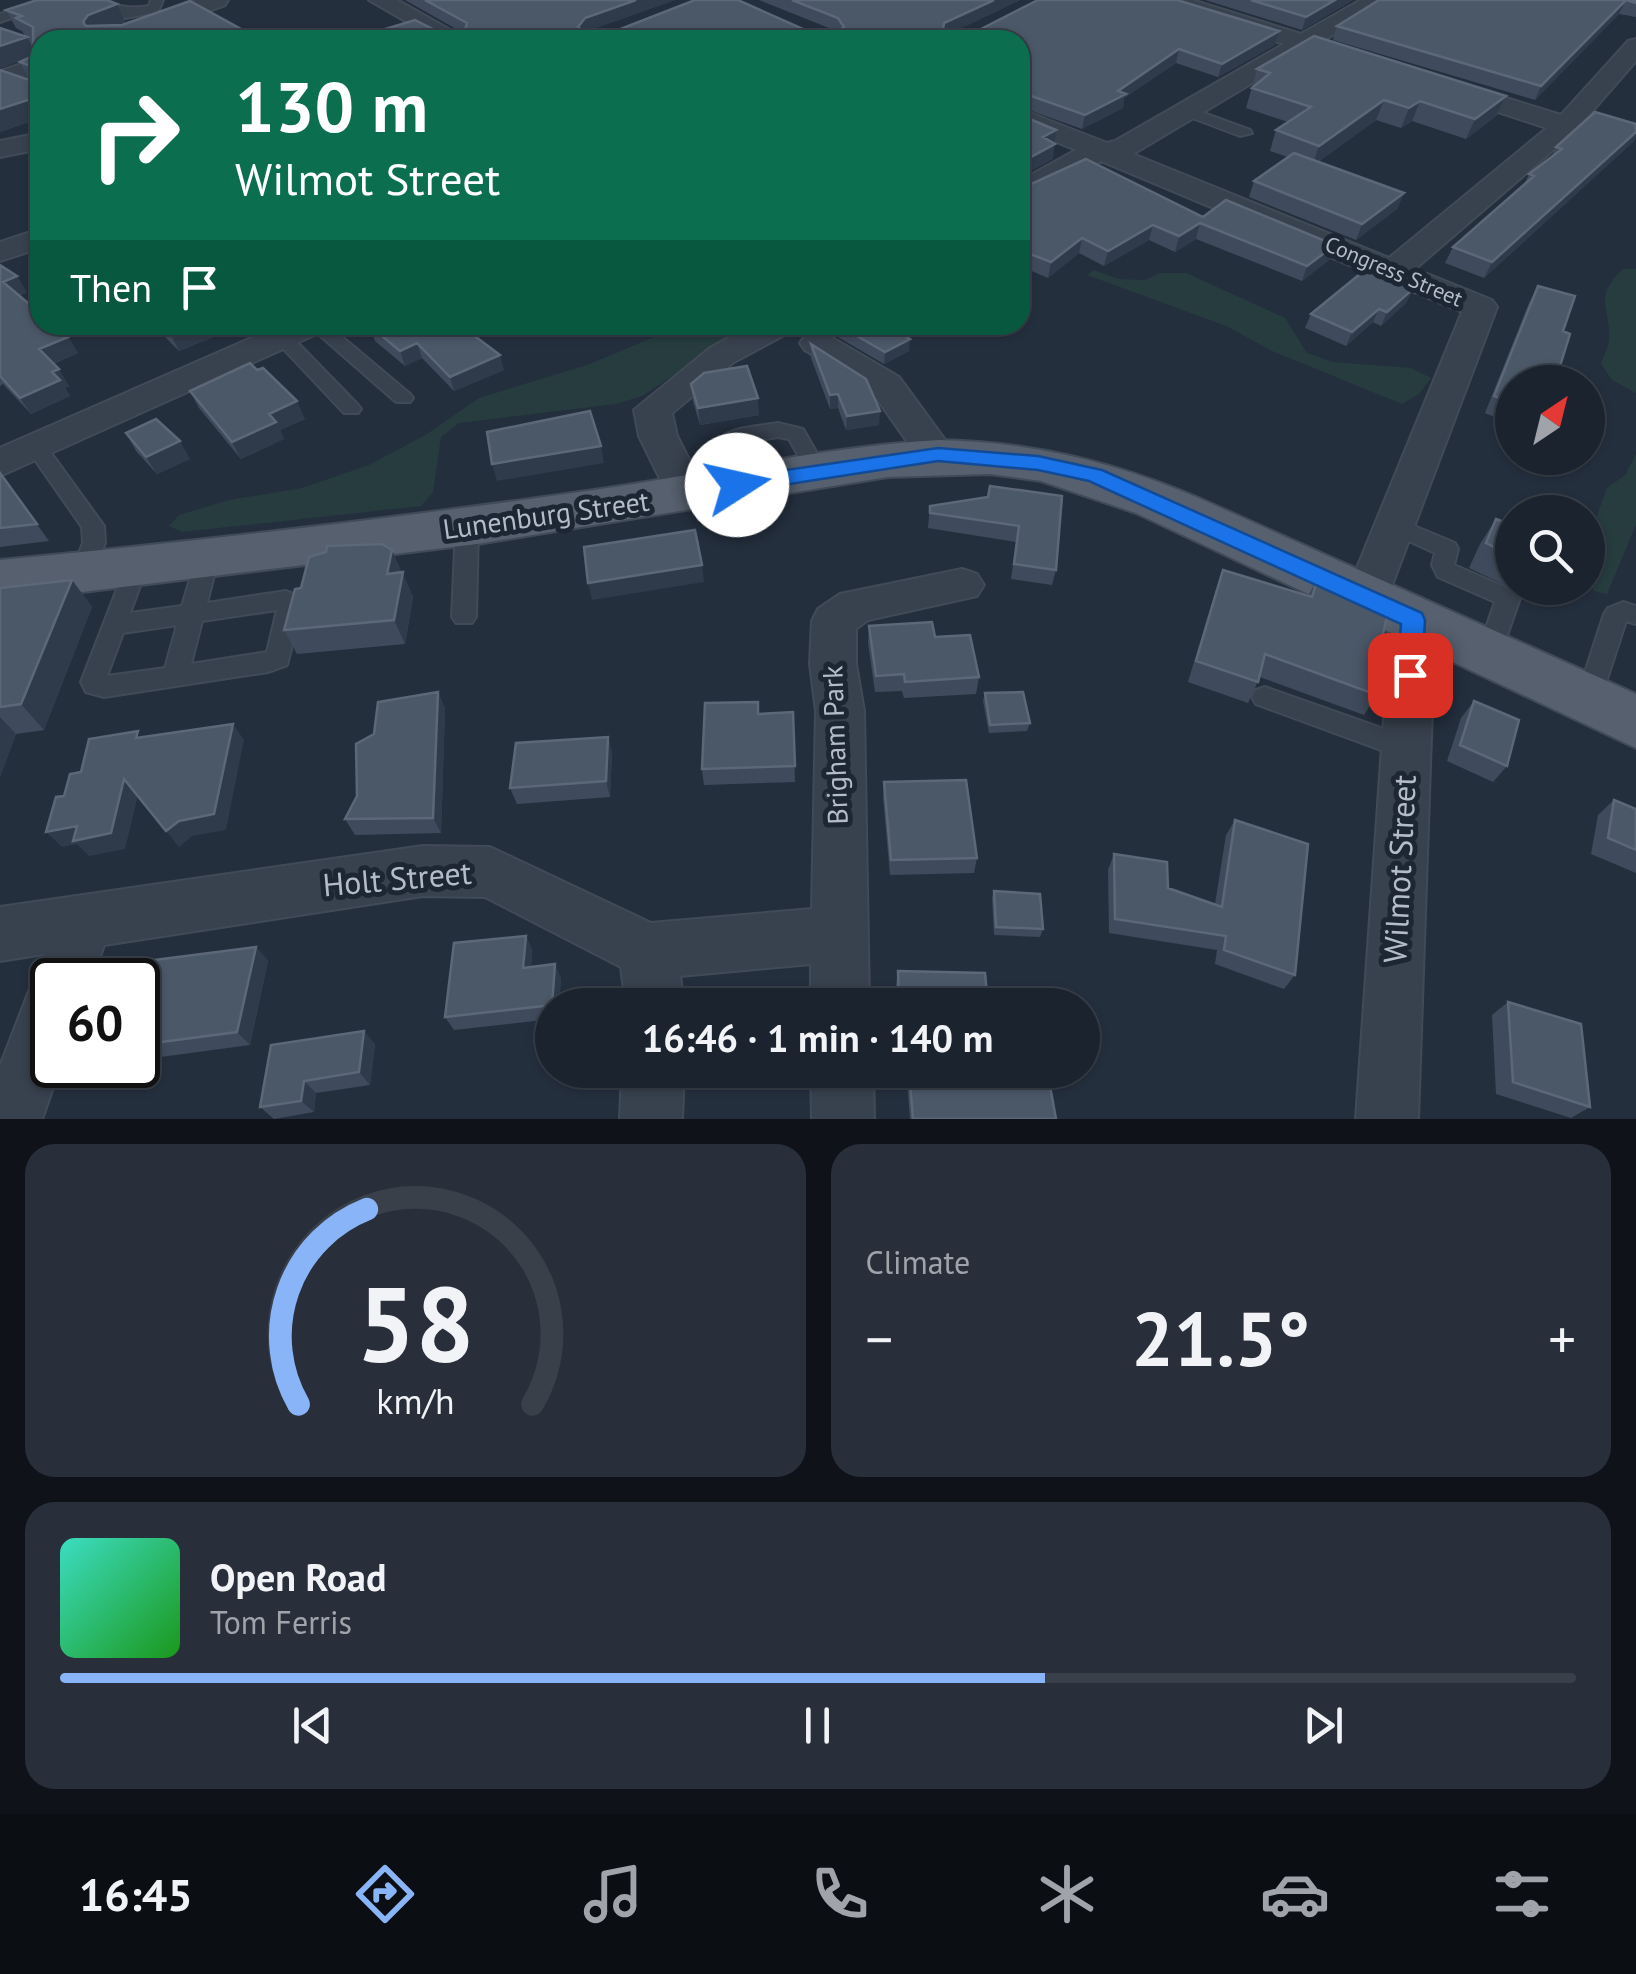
<!DOCTYPE html>
<html lang="en">
<head>
<meta charset="utf-8">
<style>
	:root { --surface:#1b232e; --page:#282f3a; --text:#f1f3f6; --muted:#a0a4aa; --line:#39404a; --accent:#8ab4f8 }
	body { margin:0; font-family:"PT Sans",sans-serif; background:var(--page); color:var(--text); height:100vh; display:flex; flex-direction:column; font-size:38px; white-space:nowrap }
	* { box-sizing:border-box; margin:0 }
	p { font-size:32px; color:var(--muted) }
	.icon { flex:none; width:55px; height:55px; fill:none; stroke:currentColor; stroke-width:2; stroke-linecap:round; stroke-linejoin:round }
	.map { position:relative; height:1119px; overflow:hidden }
	.panel { display:flex; flex-direction:column; gap:25px; padding:25px; background:#0f1319; flex:1 }
	.panel>* { flex:none }
	.banner { position:absolute; left:30px; top:30px; width:1000px; height:305px; border-radius:30px; box-shadow:0 2px 8px #0004,0 0 0 2px var(--line); background:#0b6e4f; color:#fff; overflow:hidden }
	.needle { width:65px; rotate:35deg }
	.fabs { position:absolute; left:1495px; top:365px; display:grid; gap:20px }
	.fabs a { display:grid; place-items:center; width:110px; height:110px; border-radius:50%; background:var(--surface); box-shadow:0 2px 8px #0004,0 0 0 2px var(--line); font-size:50px }
	.speed { position:absolute; left:30px; top:958px; display:flex; gap:20px; font-size:50px; font-weight:700; text-align:center }
	.speed>* { display:grid; place-content:center; width:130px; height:130px; border-radius:50%; background:var(--surface); box-shadow:0 2px 8px #0004,0 0 0 2px var(--line); line-height:1 }
	.speed .limit { border:5px solid #111; border-radius:15px; background:#fff; color:#111 }
	.pin { position:absolute; display:grid; place-items:center; width:85px; height:85px; color:#fff; margin:-42px; border-radius:20px; box-shadow:0 5px 15px #0006 }
	.me { position:absolute; width:110px; margin:-55px; rotate:80deg; stroke-linejoin:round; filter:drop-shadow(0 0 8px #0008) }
	.turn { display:flex; align-items:center; gap:35px; height:210px; padding:0 40px; font-size:45px }
	.turn .icon { width:130px; height:130px; stroke-width:2.5 }
	.turn b { display:block; font-size:70px; line-height:85px }
	.then { display:flex; align-items:center; height:95px; padding:0 40px; background:#0003; gap:20px; font-size:38px }
	.big { font-size:75px; font-weight:700; line-height:1.1 }
	.panel .tile { flex:1; display:flex; flex-direction:column; justify-content:center; gap:15px; min-width:0; padding:0 35px; border-radius:30px; background:var(--page) }
	.panel .dial { align-items:center; gap:0 }
	.dial svg { height:260px; overflow:visible; fill:none; stroke:var(--line); stroke-width:7; stroke-linecap:round; text-anchor:middle }
	.dial text { fill:var(--text); stroke:none }
	.song { display:flex; align-items:center; gap:30px }
	.cover { width:120px; height:120px; border-radius:15px; background:linear-gradient(135deg,hsl(170 70% 55%),hsl(120 70% 35%)) }
	.played { height:10px; border-radius:5px; background:linear-gradient(90deg,var(--accent) 65%,var(--line) 65%) }
	.keys { display:flex; justify-content:space-around; direction:ltr }
	.heat { display:flex; justify-content:space-between; align-items:center; font-size:55px; direction:ltr }
	.panel .tiles { flex:1; display:grid; gap:25px; grid-template-columns:1fr 1fr }
	.tile:last-child { grid-column:span 2 }
	.trip { position:absolute; left:535px; top:988px; width:565px; height:100px; border-radius:50px; background:var(--surface); box-shadow:0 2px 8px #0004,0 0 0 2px var(--line); font-weight:700; line-height:100px; text-align:center }
	.dock { display:flex; height:160px; justify-content:space-around; align-items:center; background:#0b0e12; color:var(--muted) }
	.dock .icon { width:70px; height:70px }
	.dock .on { color:var(--accent) }
	.dock b { font-size:45px; color:var(--text) }
	.map>svg:first-child { display:block }
	.green { fill:#263c3f }
	.lines { fill:none; stroke-linecap:round; stroke-linejoin:round }
	.lane-casing { stroke:#414a57; stroke-width:4 }
	.street-casing { stroke:#414a57; stroke-width:4 }
	.primary-casing { stroke:#414a57; stroke-width:4 }
	.lane { fill:#38414e; fill-rule:evenodd }
	.street { fill:#38414e; fill-rule:evenodd }
	.primary { fill:#56606e; fill-rule:evenodd }
	.wall { fill:#3f4b5c }
	.shaded-wall { fill:#2f3b4b }
	.building { fill:#4b5868; stroke:#5c6777; stroke-width:2.5 }
	.route { fill:#1a73e8; stroke:#114b97; stroke-width:2.5 }
	.labels { text-anchor:middle; stroke-width:10; stroke-linejoin:round; paint-order:stroke }
	.far-street-label { font-size:22px; fill:#b4bcc9; stroke:#1d2633 }
	.street-label { font-size:28px; fill:#b4bcc9; stroke:#1d2633 }
	.near-street-label { font-size:32px; fill:#b4bcc9; stroke:#1d2633 }
</style>
</head>
<body>
<div class="map">
<svg width="1636" height="1119" viewBox="0 0 1636 1119">
	<rect width="100%" height="100%" fill="#242f3e"/>
	<path class="green" d="M1623 269H1636V393L1612 380 1601 364C1603 357 1609 347 1609 339 1611 307 1592 298 1623 269Z
		M1094 270 1119 279 1145 280 1160 273H1186L1285 318 1307 353 1333 362 1411 368 1431 378 1419 394 1402 404 1272 351 1226 326 1087 275Z
		M682 325H750L642 396 616 404 459 423 441 437 433 492 421 506 182 532 169 526 179 515 229 500 302 488 369 465 427 434 479 398 590 364Z
		M1636 454V525L1607 594 1594 591 1588 582 1593 527 1607 488 1625 475Z"/>
	<g class="lines">
		<defs>
			<path id="lane" d="M47 0H65L0 22V14Z
				M77 0C103 0 123 11 149 6L151 0H163L158 12 125 18Z
				M1187 107 1250 130 1252 133 1240 136 1182 114 1180 111Z
				M308 325H328L410 394 413 398 410 402H396Z
				M282 332 288 333 358 405 361 409 358 413H344L276 341V333Z
				M778 423 803 429 827 471 824 476H810L789 439 778 437 736 444 748 485 744 490H730L715 443C728 426 757 427 778 423Z
				M36 440 43 442 104 526 105 543 90 579H74L71 573 83 543 82 527 26 447Z
				M1395 518 1455 543 1458 549 1454 565 1516 592 1520 598 1498 661 1489 664 1480 661 1477 654 1495 602 1438 577 1432 565 1435 553 1387 531 1384 526 1387 521Z
				M467 519 478 527 476 617 472 623H456L452 617 456 527Z
				M207 551 218 559 207 603 286 591 294 594 302 605 287 665 268 672 104 697 86 692 81 682 128 561H144L147 567 130 613 182 606 196 559ZM277 610 267 652 191 664 202 621ZM177 625 165 668 107 676 123 633Z
				M1623 602 1636 606V624L1626 621 1598 707 1589 710 1580 707 1576 700 1604 614 1608 608Z
				M1265 687 1415 740 1419 748 1415 756 1406 759 1256 704 1252 697 1256 690Z"/>
			<path id="street" d="M196 0H228L225 5 129 40H95L99 35Z
				M369 0H397L468 40H438Z
				M1158 0H1192L1301 34 1361 0H1388L1323 41 1368 55 1371 60 1368 65 1359 67 1306 51 1133 154 1389 258 1547 128 1437 92 1433 87 1437 82H1455L1561 115 1628 41 1636 39V61L1575 131 1415 269 1492 300 1497 307 1383 609 1367 614 1351 609 1345 597 1462 312 1101 161 1020 202V181L1076 150 1020 127V109L1107 143 1115 141 1284 44 1161 5Z
				M40 58V73L0 87V71Z
				M40 133V149L0 157V141Z
				M40 229V248L0 261V242Z
				M281 325H326L321 332 0 476V448Z
				M752 325H795L790 332 734 362 672 413 677 436 706 493 700 503 686 507 672 503 639 436 634 410 710 348Z
				M817 333 829 336 899 377 956 455 951 464 937 468 923 464 873 393 805 350 800 343 805 336Z
				M962 569 977 574 984 585 977 596 868 620 856 629V664L864 711 869 1005H811V964L680 976 684 1005H626L621 967 485 897 423 896 104 945 92 980H52V1065H61L42 1119H0V1066L31 986 36 984 44 954 0 961V907L423 846 490 847 651 923 812 909 816 711 810 664 812 621 818 609 840 594Z
				M1413 602 1429 607 1435 619 1418 1119H1356L1391 619 1397 607Z
				M622 1070H684L682 1119H620Z
				M811 1070H873L874 1119H812Z"/>
			<path id="primary" d="M939 440C1033 442 1115 462 1201 499L1636 694V748L1136 513 1041 481 990 474 888 477 477 544 0 602V560C199 541 397 518 594 490 710 473 823 447 939 440Z"/>
		</defs>
		<use href="#lane" class="lane-casing"/>
		<use href="#street" class="street-casing"/>
		<use href="#primary" class="primary-casing"/>
		<use href="#lane" class="lane"/>
		<use href="#street" class="street"/>
		<use href="#primary" class="primary"/>
	</g>
	<path class="wall" d="M405 0H675L590 30H834L759 0H1020L959 29 1279 31 1275 45 1218 77 1176 63 1124 98 1123 108 1082 129 1020 107V40L435 30H458Z
		M1205 0H1353L1302 30Z
		M1636 0V17L1619 14 1535 100 1333 40 1337 26Z
		M117 4 125 22 115 25 40 118 0 132V70L29 80 20 62 33 56 0 68 25 36 22 31 16 28 6 10Z
		M1257 69 1506 96 1496 116 1466 139 1412 121 1401 128 1376 120 1318 162 1404 193 1397 209 1356 240 1249 197 1254 181 1288 157 1270 151 1276 130 1288 122 1246 108Z
		M1636 124V137L1633 142 1484 278 1445 263 1453 247 1524 185 1529 174 1551 158 1556 147Z
		M1020 189 1203 217 1335 245 1329 260 1302 281 1196 239 1175 252 1149 240 1104 266 1079 253 1048 278 1020 266Z
		M0 265 27 292 19 296 68 337 78 353 53 364 69 386 65 388 70 396 31 414 3 384 0 386Z
		M1538 286 1512 382V424L1485 413 1529 303Z
		M1413 289 1406 303 1381 326 1373 322 1346 346 1305 328 1311 314Z
		M153 325H243L179 351Z
		M811 325H889L909 351 884 364 831 333 817 329Z
		M370 326 504 370 454 391 422 358 405 366 375 341Z
		M811 344 879 425 846 430 838 408 830 409 811 358Z
		M257 370 305 419 280 430 284 439 241 459 199 408 190 391Z
		M691 384 759 415 700 425 693 401Z
		M126 433 190 459 157 474 136 451Z
		M0 473 49 541 0 547Z
		M990 486 1056 570 1052 585 1011 579 1016 542 928 528 930 506 988 497Z
		M1496 519 1512 525V588H1554L1542 603 1469 568 1480 544Z
		M1223 570 1308 596 1318 578 1382 639 1377 695 1364 715 1260 677 1248 703 1188 682 1215 592Z
		M402 572 413 597 405 644 297 654 284 630Z
		M72 580 92 607 44 730 16 734 0 777V588Z
		M869 626 935 637 979 677 976 694 904 698 902 691 875 692 868 643Z
		M438 692 445 709 441 833 355 835 345 819 357 796 374 734Z
		M985 693 1030 723 1027 731 989 733 983 701Z
		M1474 701 1507 766 1493 782 1447 761 1461 718Z
		M793 712 795 782 704 785 702 769 759 714Z
		M608 737 612 753 610 797 517 804 510 788Z
		M884 782 977 858 974 873 890 875 883 798Z
		M1614 800 1636 809V873L1591 854 1598 815Z
		M1235 820 1295 975 1284 989 1215 964 1217 950 1109 933 1108 870 1114 854 1168 888 1215 904 1226 835Z
		M994 891 1043 929 1040 937 994 935 992 898Z
		M526 936 532 950 531 967 561 978 559 1005H552V1019L454 1030 445 1017Z
		M256 947 268 961 250 1045 138 1060V980Z
		M898 971 988 1005H897L896 985Z
		M1508 1002 1590 1107 1571 1118 1496 1094 1492 1015Z
		M375 1044 370 1085 316 1093 314 1112 274 1119 260 1107 271 1045Z
		M906 1070H994L995 1082 1056 1119H910Z"/>
	<path class="shaded-wall" d="M636 0H675L587 31 580 40 578 27 585 18Z
		M994 0H1020L943 37 944 23Z
		M1335 0H1353L1302 30 1306 17Z
		M1626 0 1619 14 1535 100 1541 86Z
		M117 4 125 22 96 33 83 22 88 15Z
		M1279 31 1275 45 1218 77 1222 64Z
		M27 37 37 55 0 68V46Z
		M1179 49 1176 63 1124 98 1123 108 1082 129 1085 115Z
		M40 96V118L0 132V109Z
		M1506 96 1496 116 1466 139 1475 119Z
		M1384 100 1376 120 1312 166 1319 146Z
		M1420 101 1412 121 1401 128 1409 108Z
		M1056 130 1053 159 1020 177V163L1043 137Z
		M1636 132V137L1633 142 1484 278 1492 262Z
		M1404 193 1397 209 1356 240 1362 224Z
		M1200 223 1196 239 1175 252 1179 236Z
		M1153 225 1149 240 1104 266 1108 251Z
		M1082 238 1079 253 1048 278 1051 262Z
		M1335 245 1329 260 1302 281 1307 266Z
		M17 276 27 292 13 298 3 282Z
		M1413 289 1406 303 1381 326 1387 312Z
		M1379 309 1373 322 1346 346 1352 332Z
		M179 325H243L179 351 168 329Z
		M68 337 78 353 49 365 39 349Z
		M910 339 909 351 884 364 885 352Z
		M417 343 422 358 405 366 400 351Z
		M500 355 504 370 454 391 450 377Z
		M59 369 69 386 65 388 70 396 31 414 20 398 52 372Z
		M838 394V408L830 409V395Z
		M758 398 759 415 700 425 698 408Z
		M297 401 305 419 280 430 284 439 241 459 232 442 269 414Z
		M880 411 879 425 846 430 847 416Z
		M180 441 190 459 157 474 146 457Z
		M601 446 604 463 497 481 492 464Z
		M392 550 413 597 405 644 394 620 387 574Z
		M702 565 704 582 592 600 588 583Z
		M72 580 92 607 44 730 21 704Z
		M438 692 445 709 441 833 433 818Z
		M0 717 16 734 0 777Z
		M233 724 244 740 226 830 192 836 179 847 166 831 179 821Z
		M608 737 612 753 610 797 606 781Z
		M124 779 138 795 125 849 89 856 77 844 62 847 46 832Z
		M526 936 532 950 530 981 523 968Z
		M256 947 268 961 250 1045 237 1032Z
		M555 964 561 978 559 1005H552V1006V1005Z
		M364 1031 375 1044 370 1085 359 1072Z
		M304 1081 316 1093 314 1112 301 1101Z"/>
	<path class="building" d="M37 0H107L117 4 88 15 83 22 86 26 122 25 190 1 261 40H40V96L0 109V70L32 81 33 67 20 62 33 56V27L16 18 22 16 6 10Z
		M425 0H636L585 18 578 27 582 30H618L695 0H738L805 30H840L844 27 838 18 792 0H994L944 23 943 29 979 30 1038 0H1177L1279 31 1222 64 1179 49 1118 91 1126 94 1085 115 1020 92V40H331L359 30H382L415 20 435 30H465L467 23Z
		M1251 0H1335L1306 17Z
		M1379 0H1636V3L1626 0 1541 86 1337 26Z
		M0 28 27 37 0 46Z
		M1314 36 1506 96 1475 119 1420 101 1409 108 1384 100 1319 146 1276 130 1311 107 1252 88 1270 73 1257 69Z
		M1595 112 1636 124V132L1492 262 1453 247 1534 176 1529 174 1562 149 1556 147Z
		M1020 115 1056 130 1043 137 1055 144 1020 163V171Z
		M1294 153 1404 193 1362 224 1254 181Z
		M1086 159 1203 217 1226 200 1335 245 1307 266 1200 223 1179 236 1153 225 1108 251 1082 238 1051 262 1020 250V189Z
		M0 265 17 276 3 282 40 313V325H54L68 337 39 349 59 369 52 372 60 380 20 398 0 376Z
		M1366 269 1413 289 1387 312 1379 309 1352 332 1311 314Z
		M1538 286 1575 296 1563 331 1570 334 1555 382H1512V403L1494 396Z
		M163 325H179L168 329Z
		M373 325H460L500 355 450 377 417 343 400 351 370 326Z
		M838 325H889L910 339 885 352Z
		M811 344 866 379 880 411 847 416 838 394 830 395Z
		M250 363 257 370 263 368 297 401 269 414 276 422 232 442 190 391Z
		M747 366 758 398 698 408 691 384 704 373Z
		M590 411 601 446 492 464 487 432Z
		M156 419 180 441 146 457 126 433Z
		M0 473 37 524 0 528Z
		M990 486 1062 496 1056 570 1014 564 1019 526 930 513V506L988 497Z
		M1496 519 1512 525V556L1486 543Z
		M695 530 702 565 588 583 584 547Z
		M382 544 392 550 387 574 403 572 394 620 284 630 295 589 301 588 309 557 326 552 327 546Z
		M1223 570 1312 597 1318 578 1388 611 1382 639 1387 641 1377 695 1265 654 1258 682 1196 661Z
		M72 580 21 704 0 707V588Z
		M932 622 935 637 970 635 979 677 905 682 904 674 876 676 869 626Z
		M438 692 433 818 345 819 357 796 356 744 374 734 378 702Z
		M1023 692 1030 723 990 725 985 693Z
		M1474 701 1519 720 1507 766 1460 745Z
		M758 702V714L793 712 795 766 702 769 705 703Z
		M233 724 214 814 179 821 166 831 124 779 111 833 73 841 77 826 46 832 56 797 64 796 70 774 81 772 89 739 138 731 136 738Z
		M608 737 606 781 510 788 516 743Z
		M966 780 977 858 891 860 884 782Z
		M1614 800 1636 809V850L1608 838Z
		M1235 820 1308 844 1295 975 1224 950 1226 936 1115 919 1114 854 1167 862 1168 888 1222 907Z
		M994 891 1040 894 1043 929 996 927Z
		M526 936 523 968 555 964 552 1005 445 1017 454 943Z
		M256 947 237 1032 138 1045V980H119L124 964Z
		M898 971 985 973 988 1005H899Z
		M1508 1002 1581 1024 1590 1107 1513 1082Z
		M364 1031 359 1072 304 1081 301 1101 260 1107 271 1045Z
		M909 1070H994L995 1082 1049 1080 1056 1119H913Z"/>
	<path class="route" d="M938 448 1038 456 1102 470 1422 613 1425 620 1422 675 1419 682H1401L1397 675 1401 624 1089 481 1038 470 938 461 737 492 726 485 737 477Z"/>
	<g class="labels">
		<g class="far-street-label">
			<text transform="translate(1394 271) rotate(23)" y="8">Congress Street</text>
		</g>
		<g class="street-label">
			<text transform="translate(546 515) rotate(-8)" y="10">Lunenburg Street</text>
			<text transform="translate(835 745) rotate(-92)" y="10">Brigham Park</text>
		</g>
		<g class="near-street-label">
			<text transform="translate(1400 869) rotate(-87)" y="11">Wilmot Street</text>
			<text transform="translate(397 879) rotate(-5)" y="11">Holt Street</text>
		</g>
	</g>
</svg>
<div class="fabs">
<a><svg class="needle" viewBox="-14 -14 28 28"><path d="M0-13l5 13h-10z" fill="#e53935"/><path d="M0 13l5-13h-10z" fill="#a0a4aa"/></svg></a>
<a><svg class="icon" aria-label="search" viewBox="0 0 24 24"><circle cx="10" cy="10" r="6"/><path d="M15 15l6 6"/></svg></a>
</div>
<div class="speed"><div class="limit">60</div></div>
<div class="pin" style="left:1410px;top:675px;background:#d93025"><svg class="icon" aria-label="arrive" viewBox="0 0 24 24"><path d="M6 21V4h12l-3 4 3 4H6"/></svg></div>
<svg class="me" style="left:737px;top:485px" viewBox="-20 -20 40 40"><circle r="19" fill="#fff"/><path d="M0-13L10 11 0 6-10 11z" fill="#1a73e8"/></svg>
<div class="trip">16:46 · 1 min · 140 m</div>
<div class="banner">
<div class="turn"><svg class="icon" aria-label="right" viewBox="0 0 24 24"><path d="M7 20v-9h11M14 6l5 5-5 5"/></svg><div><b>130 m</b>Wilmot Street</div></div>
<div class="then">Then<svg class="icon" aria-label="arrive" viewBox="0 0 24 24"><path d="M6 21V4h12l-3 4 3 4H6"/></svg></div>
</div>
</div>
<section class="panel">
<div class="tiles">
<div class="tile dial"><svg viewBox="0 0 100 80">
<path d="M14 69A42 42 0 1 1 86 69"/>
<path d="M14 69A42 42 0 0 1 35 9" stroke="#8ab4f8"/>
<text x="50" y="56" font-size="32" font-weight="700">58</text>
<text x="50" y="72" font-size="11">km/h</text>
</svg></div>
<div class="tile"><p>Climate</p>
<div class="heat"><a>−</a><b class="big">21.5°</b><a>+</a></div>
</div>
<div class="tile">
<div class="song"><i class="cover"></i><div><b>Open Road</b><p>Tom Ferris</p></div></div>
<div class="played"></div>
<div class="keys"><svg class="icon" aria-label="previous" viewBox="0 0 24 24"><path d="M18 5L8 12l10 7zM5 5v14"/></svg><svg class="icon" aria-label="pause" viewBox="0 0 24 24"><path d="M8 5v14M16 5v14"/></svg><svg class="icon" aria-label="next" viewBox="0 0 24 24"><path d="M6 5l10 7-10 7zM19 5v14"/></svg></div>
</div>
</div>
</section>
<nav class="dock">
<b>16:45</b>
<svg class="icon on" aria-label="directions" viewBox="0 0 24 24"><path d="M12 3l9 9-9 9-9-9zM9 14v-3h6M13 9l2 2-2 2"/></svg>
<svg class="icon" aria-label="music" viewBox="0 0 24 24"><path d="M9 18V5l10-2v13"/><circle cx="6" cy="18" r="3"/><circle cx="16" cy="16" r="3"/></svg>
<svg class="icon" aria-label="phone" viewBox="0 0 24 24"><path d="M5 4h4l2 5-3 2q2 4 5 5l2-3 5 2v4C11 20 4 13 5 4z"/></svg>
<svg class="icon" aria-label="climate" viewBox="0 0 24 24"><path d="M12 3v18M4 7l16 10M4 17L20 7"/></svg>
<svg class="icon" aria-label="car" viewBox="0 0 24 24"><path d="M5 17H2v-5l4-1 3-4h7l3 4 3 1v5h-3M9 17h6M6 11h13"/><circle cx="7" cy="17" r="2"/><circle cx="17" cy="17" r="2"/></svg>
<svg class="icon" aria-label="filters" viewBox="0 0 24 24"><path d="M4 7h16M4 17h16"/><circle cx="9" cy="7" r="2"/><circle cx="15" cy="17" r="2"/></svg>
</nav>
</body>
</html>
